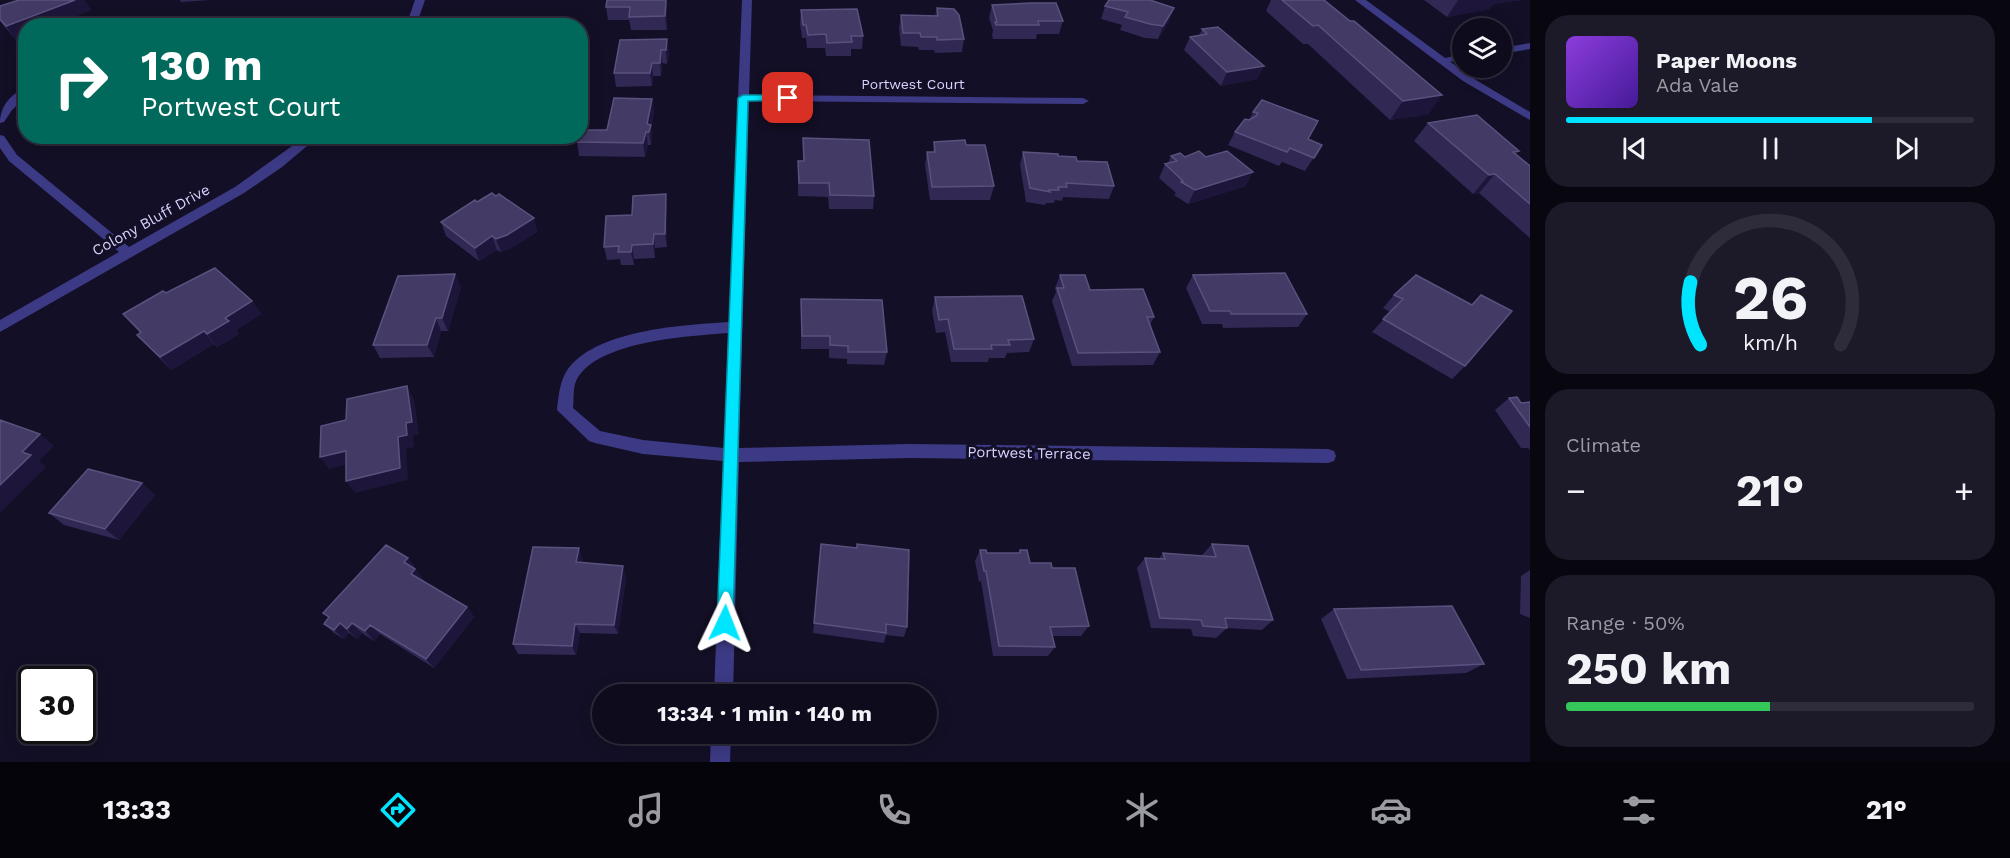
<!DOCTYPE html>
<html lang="en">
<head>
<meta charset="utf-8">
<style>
	:root { --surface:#0e0b1c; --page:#1c1929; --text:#f1f3f6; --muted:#9b9ba3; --line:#2e2b3b; --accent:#00e5ff }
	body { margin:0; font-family:"Work Sans",sans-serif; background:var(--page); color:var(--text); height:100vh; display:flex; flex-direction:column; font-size:22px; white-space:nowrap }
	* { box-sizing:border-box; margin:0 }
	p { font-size:20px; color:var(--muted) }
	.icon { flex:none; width:33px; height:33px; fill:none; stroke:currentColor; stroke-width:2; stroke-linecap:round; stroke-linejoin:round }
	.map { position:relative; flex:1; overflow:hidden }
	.side { display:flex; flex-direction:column; gap:15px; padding:15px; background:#08060f; width:480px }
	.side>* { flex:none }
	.hud { position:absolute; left:18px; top:18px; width:570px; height:126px; border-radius:24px; box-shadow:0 3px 15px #0003,0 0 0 2px var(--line); background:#00695c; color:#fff; overflow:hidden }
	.tools { position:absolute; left:1452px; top:18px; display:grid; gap:12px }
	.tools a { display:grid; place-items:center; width:60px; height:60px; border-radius:50%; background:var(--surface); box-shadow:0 3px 15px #0003,0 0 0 2px var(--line); font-size:30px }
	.speed { position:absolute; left:18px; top:666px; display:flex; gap:12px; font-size:30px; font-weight:700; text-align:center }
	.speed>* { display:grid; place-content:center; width:78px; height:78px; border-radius:50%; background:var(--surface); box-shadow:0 3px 15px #0003,0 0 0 2px var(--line); line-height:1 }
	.speed .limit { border:3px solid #111; border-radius:9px; background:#fff; color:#111 }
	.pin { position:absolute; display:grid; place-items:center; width:51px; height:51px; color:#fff; margin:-26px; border-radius:12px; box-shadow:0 3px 9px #0006 }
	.me { position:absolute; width:66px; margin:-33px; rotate:2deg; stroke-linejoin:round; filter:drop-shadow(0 0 4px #0008) }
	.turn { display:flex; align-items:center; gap:21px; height:126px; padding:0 24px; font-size:27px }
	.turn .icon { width:78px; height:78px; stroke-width:2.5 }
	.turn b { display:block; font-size:42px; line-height:51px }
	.big { font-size:45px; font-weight:700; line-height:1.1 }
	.side .widget { flex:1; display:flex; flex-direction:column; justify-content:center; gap:9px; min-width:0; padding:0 21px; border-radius:24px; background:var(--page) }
	.side .dial { align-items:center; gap:0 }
	.dial svg { height:156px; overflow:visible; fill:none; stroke:var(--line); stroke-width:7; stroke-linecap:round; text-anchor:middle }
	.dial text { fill:var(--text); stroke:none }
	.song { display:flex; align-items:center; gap:18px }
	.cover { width:72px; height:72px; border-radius:9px; background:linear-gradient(135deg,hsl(270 70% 55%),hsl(260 70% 35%)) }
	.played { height:6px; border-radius:3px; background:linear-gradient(90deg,var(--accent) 75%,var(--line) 75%) }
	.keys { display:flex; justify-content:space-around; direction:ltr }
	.heat { display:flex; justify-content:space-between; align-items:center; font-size:33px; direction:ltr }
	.charge { height:9px; border-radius:4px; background:linear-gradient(90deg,#34c759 50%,var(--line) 0) }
	.trip { position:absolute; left:592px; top:684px; width:345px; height:60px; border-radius:30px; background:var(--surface); box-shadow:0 3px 15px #0003,0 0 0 2px var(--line); font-weight:700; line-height:60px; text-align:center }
	.dock { display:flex; height:96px; justify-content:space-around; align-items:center; background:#06040b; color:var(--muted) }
	.dock .icon { width:42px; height:42px }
	.dock .on { color:var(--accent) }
	.dock b { font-size:27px; color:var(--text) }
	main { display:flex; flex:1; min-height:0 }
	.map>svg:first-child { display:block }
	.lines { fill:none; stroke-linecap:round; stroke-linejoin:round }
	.service { fill:#3d3a85; fill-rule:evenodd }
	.minor { fill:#3d3a85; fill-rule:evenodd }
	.wall { fill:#312854 }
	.shaded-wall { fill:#1d163a }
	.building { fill:#433a66; stroke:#5a527e; stroke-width:1.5 }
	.route { fill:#00e5ff; stroke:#0095a6; stroke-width:1.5 }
	.labels { text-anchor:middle; stroke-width:6; stroke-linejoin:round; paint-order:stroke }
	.far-street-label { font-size:14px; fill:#d9d4ff; stroke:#130f26 }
	.street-label { font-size:15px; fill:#d9d4ff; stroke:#130f26 }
</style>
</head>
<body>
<main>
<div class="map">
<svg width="1530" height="762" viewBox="0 0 1530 762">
	<rect width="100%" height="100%" fill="#130f26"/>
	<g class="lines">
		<path class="service" d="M1530 43V49L1502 54V48Z
			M1462 54V60L1442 63 1437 60Z"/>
		<path class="minor" d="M415 0H425L416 26H406Z
			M742 0H752L749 95 1083 98 1089 101 1083 104 749 101 739 448 909 444 1328 449 1334 451 1336 456 1334 461 1328 463 909 458 739 462 733 694H714L723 461 643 454 595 443 589 441 557 410C559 393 560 376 573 363 607 329 684 325 729 322ZM728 333 724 448 643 440 600 431 573 408C574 400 573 391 575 384 590 341 690 336 728 333Z
			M1355 0H1366L1471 77 1530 112V120L1463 81Z
			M26 88V97L12 110 4 122 0 123C0 107 10 94 26 88Z
			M0 135 4 136 17 155 129 247 235 187 306 136H319L282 167 244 193 0 332V320L119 252 9 161 0 148Z
			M711 734H731L730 762H710Z"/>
	</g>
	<path class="wall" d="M19 0H84L91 10 16 40 0 21V6Z
		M180 0H210L181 2Z
		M666 0 667 10V30H631L629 20H608L606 7Z
		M1271 0H1324L1429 114 1390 120 1308 44H1303L1266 11Z
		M1424 0H1521L1493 4 1489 9 1447 17Z
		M992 5 1063 21 1059 34H1037L1036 39H993L992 35 993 30 989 18Z
		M1105 6 1174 8 1169 21 1158 39 1145 38 1120 30 1122 25 1101 19Z
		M937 8 964 39 962 52 935 53 934 50H919L918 47 901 46 899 28 901 15 935 16Z
		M801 10 863 36 862 49H851V56H826L825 48H807L806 38H802L800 23Z
		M1202 29 1264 66 1257 79 1221 86 1184 50 1190 37 1199 36Z
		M667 39 669 53 667 64 662 63 661 76H653L652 86 616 87 614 73Z
		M652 99 654 113 651 127 652 138 651 145H648L645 157 579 156 577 142 607 130Z
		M1262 100 1308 139 1322 145 1305 171 1282 162 1279 166 1228 145 1235 132 1249 120 1253 112Z
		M1428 123 1519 151 1516 154 1530 166V238L1479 193 1473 194 1414 141Z
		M803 138 874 196 873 209H829L828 197 798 196V161H803Z
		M934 142 966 145 994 186 990 200H930L925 165 927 152H933Z
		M1023 152 1058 156 1077 161 1114 186 1109 199 1063 197 1062 201 1055 200 1054 203H1046L1045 205 1026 202 1020 165Z
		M1171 156 1206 157 1246 186 1188 204 1174 195 1176 193 1159 178 1165 164 1168 163Z
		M496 196 534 218 537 232 511 248 501 252 497 250 479 261 446 236 441 222 477 202Z
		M667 208V247L655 248V258L634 259V265H621L620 259 607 260 604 247 632 215Z
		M1060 275 1090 290 1154 317 1150 325 1160 352 1153 365 1072 366 1052 301 1056 292 1055 288Z
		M1193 275 1307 314 1298 327 1223 328 1222 324H1202L1186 288Z
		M1416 275 1465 366 1452 379 1372 332 1390 312 1383 308 1394 295Z
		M461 287 448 331H441L434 357 380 358 373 345Z
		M166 293 252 301 261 314 236 330 239 334 217 347 214 344 171 370 137 335 140 333 123 314Z
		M935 297 1034 339 1029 352 1007 353 1005 358H989L988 362H951L945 332 936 333 932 311Z
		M801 299 887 352 884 365 847 364V359L829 358V349H801Z
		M1509 398 1521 403 1530 402V450L1528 448H1521L1495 410Z
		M142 483 155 495 119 540 64 525 49 513Z
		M821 544 857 548V544L907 627 904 637 886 635 884 643 813 633Z
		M1212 544 1273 620 1262 630 1227 628 1216 638 1193 636 1191 629 1151 628 1137 568 1145 558 1159 559 1163 553 1202 556V555Z
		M980 550 987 553H1018L1020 550 1030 563 1052 568 1089 626 1081 636H1052L1055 647 1048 656H993L981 581 979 582 975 561Z
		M408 558 416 569H415L423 580H422L467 607 474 617 434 668 380 634 374 641 362 633 357 639 349 633 344 639 334 633 324 624 329 618 323 613Z
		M583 559 582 562 626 577 618 634 580 633 576 655 518 654 513 644Z
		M1530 570V618L1520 614 1521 576Z
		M1334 609 1484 664 1466 673 1347 679 1321 619Z"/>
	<path class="shaded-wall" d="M75 0H84L91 10 52 26H26V36L16 40 6 26Z
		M666 0 667 10V30L665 16Z
		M1458 0H1521L1493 4 1489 9 1447 17Z
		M1174 8 1169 21 1158 39 1163 26Z
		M667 39 669 53 667 64 666 50Z
		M661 50 662 63 661 76 660 63Z
		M652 63 653 76 652 86 650 73Z
		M1264 66 1257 79 1221 86 1227 72Z
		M1442 95 1429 114 1390 120 1403 101Z
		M652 99 654 113 651 127 652 138 651 145 649 132 647 124Z
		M646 132 648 145 645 157 643 143Z
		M1253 172 1246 186 1188 204 1195 190Z
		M1495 174 1479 193 1473 194 1489 175Z
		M666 194 667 208V247L665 234Z
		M534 218 537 232 511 248 501 252 496 239Z
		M654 234 655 248V258L653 244Z
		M492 236 497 250 479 261 475 248Z
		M632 245 634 259V265L631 252Z
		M455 274 461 287 448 331 442 318Z
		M252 301 261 314 236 330 239 334 217 347 207 334 225 318Z
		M436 318 441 331 434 357 427 345Z
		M204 331 214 344 171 370 160 357Z
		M407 386 414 399 419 434 413 436 414 447 406 449 408 480 355 493 346 481 398 437 406 423Z
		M40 434 54 446 39 461 46 467 0 513V485L22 452Z
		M346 451 354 463 329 469 320 457Z
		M142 483 155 495 119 540 105 529Z
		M579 548 583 559 580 572 576 562Z
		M408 558 423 580 419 584 404 562Z
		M623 566 626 577 618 634 614 625Z
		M467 607 474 617 434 668 426 659Z
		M340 623 349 633 344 639 334 630Z
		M352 623 362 633 357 639 347 629Z
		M575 624 580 633 576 655 572 646Z
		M370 625 380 634 374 641 365 631Z"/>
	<path class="building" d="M19 0H75L6 26 0 19V6Z
		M607 0H666L665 16 629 17 630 7H606Z
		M1109 0H1150L1174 8 1163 26 1150 24 1125 17 1128 12 1105 6Z
		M1282 0H1324L1350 21H1354L1442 95 1403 101 1318 25 1313 26Z
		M1031 3H1056L1063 21H1038L1039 25H996L995 22H997L992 5Z
		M937 8 954 9 959 15 964 39 937 40V37H921L920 33H903L901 15 938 16Z
		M857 9 863 36H851L852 42 827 43 826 34 808 35 806 25H803L801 10Z
		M1218 27 1264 66 1227 72 1190 37 1207 34 1202 29Z
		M667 39 666 50H661L660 63H652L650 73H614L620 40Z
		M614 98 652 99 647 124 651 125 649 132H646L643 143 577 142 578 136H580V130H607Z
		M1262 100 1318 121 1308 139 1322 145 1314 158 1290 148 1287 152 1235 132 1245 119 1249 120 1256 116 1258 113 1253 112Z
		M1477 115 1519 151 1513 152 1530 166V204L1495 174 1489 175 1428 123Z
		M803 138 869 140 874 196 830 195 829 183H799L798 161H804Z
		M965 140 966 145H985L994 186 932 187 927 152H935L934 142Z
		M1199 151 1206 157 1227 151 1253 172 1195 190 1181 182 1183 181 1165 164 1177 161 1171 156 1180 153 1185 157Z
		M1023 152 1058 154V156L1076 157 1077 161 1107 162 1114 186 1066 183 1067 187H1058L1059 190H1049L1050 192 1030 188Z
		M492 193 496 196 499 194 534 218 507 235 496 239 492 236 475 248 441 222 475 200 477 202Z
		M666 194 665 234H654L653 244 632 245 631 252H618L619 246 604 247 606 216 632 215 633 196Z
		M215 268 252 301 225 318 229 321 207 334 204 331 160 357 137 335 141 332 123 314 163 291 166 293Z
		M1285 273 1307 314H1231L1230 311H1210L1193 275Z
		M455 274 442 318H436L427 345H373L398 276Z
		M1060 275H1085L1090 290 1143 289 1154 317H1147L1160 352 1078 353 1057 288H1064Z
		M1416 275 1472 305 1481 295 1512 311 1465 366 1383 319 1403 299 1394 295Z
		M1022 296 1034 339 1008 340 1010 345H991L992 349H954L948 319 939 320 935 297Z
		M801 299 882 300 887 352H848V346L830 345V336H802Z
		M407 386 412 422 406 423 407 435 398 437 400 468 346 481V451L320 457 321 426 346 420 347 399Z
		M1517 397 1521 403 1530 402V427L1509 398Z
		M0 420 40 434 22 452 31 455 0 485Z
		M88 469 142 483 105 529 49 513Z
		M821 544 857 548V544L909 550 907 627 886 624V633L814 623Z
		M1212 544 1248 546 1273 620 1225 618 1227 628 1203 626 1201 620 1160 618 1145 558 1165 559 1163 553 1216 557Z
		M386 545 408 558 404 562 415 569 411 574 467 607 426 659 370 625 365 631 352 623 347 629 340 623 334 630 324 624 329 617 323 613Z
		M533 547 579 548 576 562 623 566 614 625 575 624 572 646 513 644Z
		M980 550H986L987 553H1020V550H1027L1030 563H1051L1052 568H1075L1089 626 1050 627 1055 647 999 646 986 571H984Z
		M1452 606 1484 664 1361 670 1334 609Z"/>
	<path class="route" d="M788 95 791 96V100L748 101 733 623 731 628 725 631 719 628 717 623 738 98 743 95Z"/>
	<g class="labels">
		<g class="far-street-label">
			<text x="913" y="89">Portwest Court</text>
		</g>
		<g class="street-label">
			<text transform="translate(151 220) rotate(-29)" y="5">Colony Bluff Drive</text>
			<text transform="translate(1029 453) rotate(1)" y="5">Portwest Terrace</text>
		</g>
	</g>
</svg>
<div class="tools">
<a><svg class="icon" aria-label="layers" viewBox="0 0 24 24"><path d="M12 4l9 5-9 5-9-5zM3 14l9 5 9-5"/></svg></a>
</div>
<div class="speed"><div class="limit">30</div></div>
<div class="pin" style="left:788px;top:98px;background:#d93025"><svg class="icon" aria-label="arrive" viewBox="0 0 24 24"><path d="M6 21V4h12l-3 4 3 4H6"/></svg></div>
<svg class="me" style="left:725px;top:623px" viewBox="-20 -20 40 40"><path d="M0-17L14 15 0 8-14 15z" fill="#00e5ff" stroke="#fff" stroke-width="4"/></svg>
<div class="trip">13:34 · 1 min · 140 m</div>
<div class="hud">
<div class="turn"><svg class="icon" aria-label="right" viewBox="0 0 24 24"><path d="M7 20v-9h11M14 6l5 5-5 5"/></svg><div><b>130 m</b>Portwest Court</div></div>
</div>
</div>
<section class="side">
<div class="widget">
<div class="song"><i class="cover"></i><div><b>Paper Moons</b><p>Ada Vale</p></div></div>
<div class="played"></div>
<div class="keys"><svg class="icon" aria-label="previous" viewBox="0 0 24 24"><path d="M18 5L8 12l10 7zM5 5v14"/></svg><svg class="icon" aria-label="pause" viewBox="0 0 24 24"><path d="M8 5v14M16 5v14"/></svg><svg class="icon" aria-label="next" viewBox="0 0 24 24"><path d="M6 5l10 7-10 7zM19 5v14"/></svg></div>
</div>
<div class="widget dial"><svg viewBox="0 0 100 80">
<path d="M14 69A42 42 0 1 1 86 69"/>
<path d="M14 69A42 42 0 0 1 9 37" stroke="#00e5ff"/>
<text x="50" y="56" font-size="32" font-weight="700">26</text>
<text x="50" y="72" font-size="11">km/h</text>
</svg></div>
<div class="widget"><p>Climate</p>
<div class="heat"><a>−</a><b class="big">21°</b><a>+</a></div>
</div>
<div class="widget"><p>Range · 50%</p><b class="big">250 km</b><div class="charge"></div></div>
</section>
</main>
<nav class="dock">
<b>13:33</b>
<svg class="icon on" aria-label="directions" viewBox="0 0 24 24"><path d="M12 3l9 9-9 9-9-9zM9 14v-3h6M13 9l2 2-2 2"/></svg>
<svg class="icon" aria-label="music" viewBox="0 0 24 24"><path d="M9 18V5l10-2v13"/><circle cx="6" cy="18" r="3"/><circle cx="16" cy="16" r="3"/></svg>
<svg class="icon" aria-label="phone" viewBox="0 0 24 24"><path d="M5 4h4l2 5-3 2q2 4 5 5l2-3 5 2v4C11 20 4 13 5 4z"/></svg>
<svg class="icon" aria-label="climate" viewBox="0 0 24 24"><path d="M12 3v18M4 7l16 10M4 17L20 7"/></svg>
<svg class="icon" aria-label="car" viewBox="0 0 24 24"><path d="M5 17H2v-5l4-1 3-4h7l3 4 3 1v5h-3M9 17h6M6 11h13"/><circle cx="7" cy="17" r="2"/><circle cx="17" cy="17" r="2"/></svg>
<svg class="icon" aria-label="filters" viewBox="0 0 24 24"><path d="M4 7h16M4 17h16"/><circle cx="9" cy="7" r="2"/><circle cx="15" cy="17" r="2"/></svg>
<b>21°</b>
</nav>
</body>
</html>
